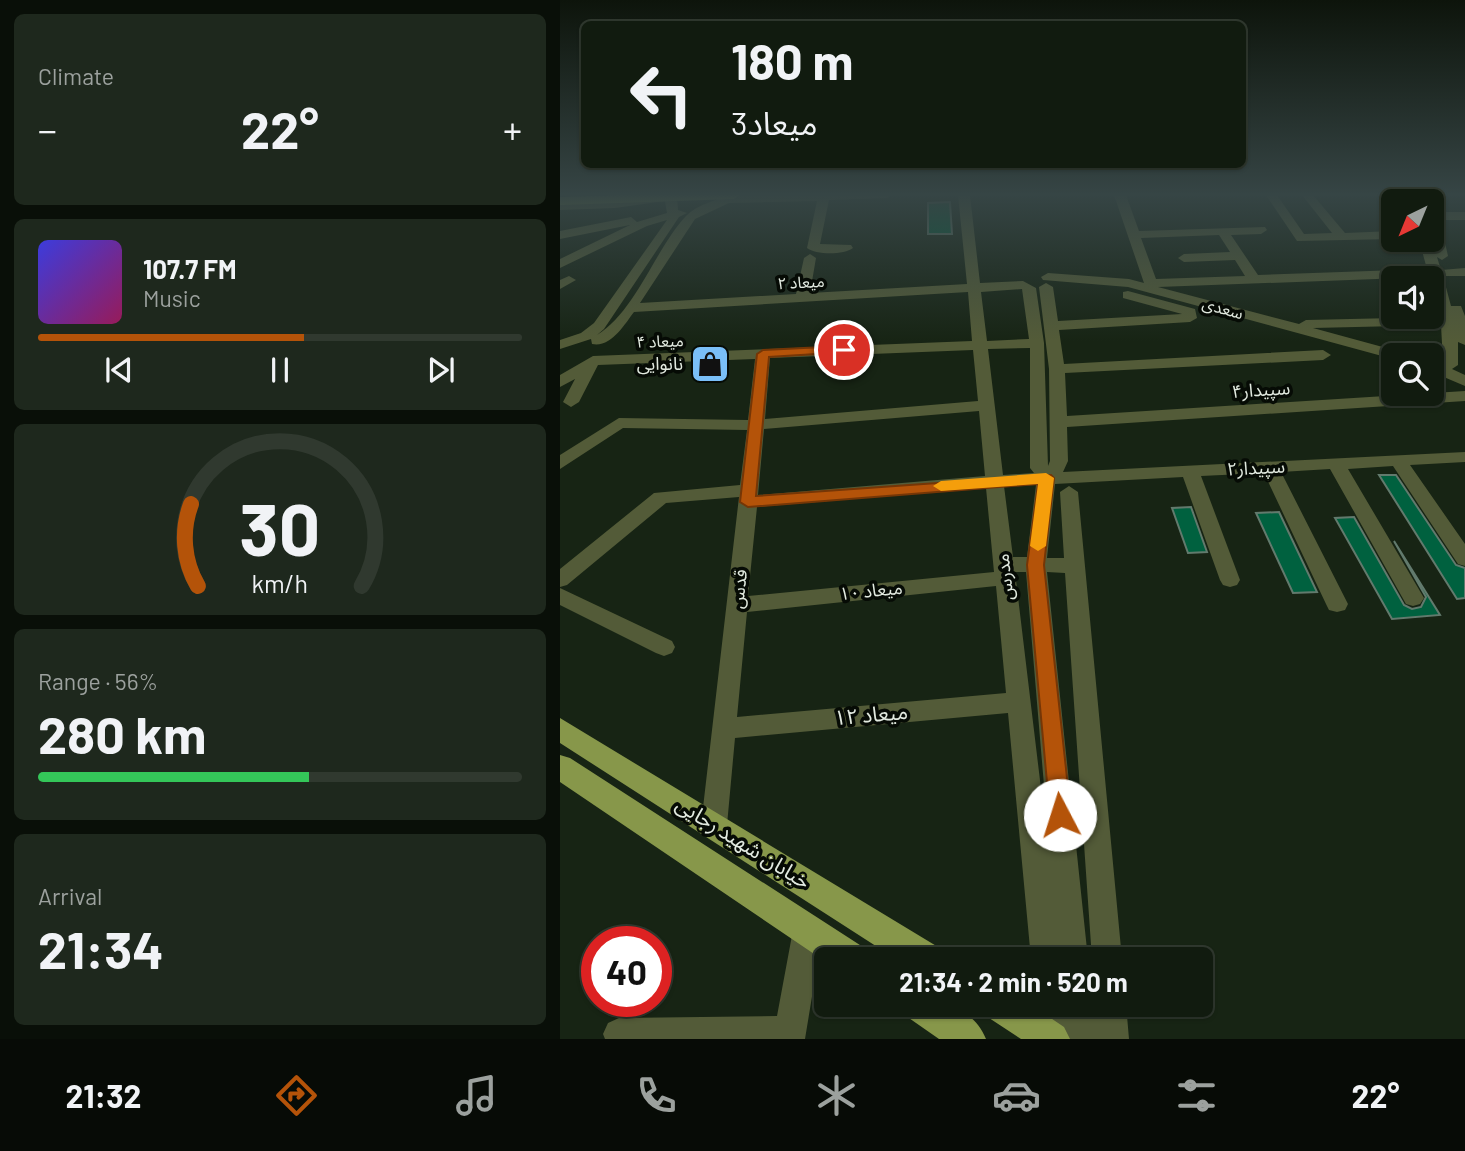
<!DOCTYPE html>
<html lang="en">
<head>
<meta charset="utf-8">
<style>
	:root { --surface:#111b0f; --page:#1e281d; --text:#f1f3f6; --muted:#9ca19e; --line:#30392f; --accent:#b45309 }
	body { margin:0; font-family:Barlow,"Noto Sans Arabic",sans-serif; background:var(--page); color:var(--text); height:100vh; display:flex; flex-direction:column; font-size:26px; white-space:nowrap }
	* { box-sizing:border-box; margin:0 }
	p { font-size:23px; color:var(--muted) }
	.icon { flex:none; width:38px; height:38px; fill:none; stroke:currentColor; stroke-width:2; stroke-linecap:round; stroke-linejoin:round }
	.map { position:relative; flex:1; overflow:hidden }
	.details { display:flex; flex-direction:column; gap:14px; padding:14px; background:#090f08; width:560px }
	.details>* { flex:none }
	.hud { position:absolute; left:21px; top:21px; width:665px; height:147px; border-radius:10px; box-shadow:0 2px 5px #0004,0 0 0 2px var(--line); background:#111b0f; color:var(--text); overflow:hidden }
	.needle { width:46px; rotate:223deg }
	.controls { position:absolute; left:821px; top:189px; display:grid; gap:14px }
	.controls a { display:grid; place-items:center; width:63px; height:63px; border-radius:10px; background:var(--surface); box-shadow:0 2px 5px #0004,0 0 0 2px var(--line); font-size:35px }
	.speed { position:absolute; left:21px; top:926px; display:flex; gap:14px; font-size:35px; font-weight:700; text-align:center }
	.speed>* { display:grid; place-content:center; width:91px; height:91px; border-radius:50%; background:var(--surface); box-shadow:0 2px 5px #0004,0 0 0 2px var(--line); line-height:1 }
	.speed .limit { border:10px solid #d22; background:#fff; color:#111 }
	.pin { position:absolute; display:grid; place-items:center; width:60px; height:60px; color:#fff; margin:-30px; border:4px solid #fff; border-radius:50%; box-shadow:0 2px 7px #0007 }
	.me { position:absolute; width:77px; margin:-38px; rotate:355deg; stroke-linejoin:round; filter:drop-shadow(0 0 5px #0008) }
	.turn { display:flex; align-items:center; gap:24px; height:147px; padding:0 35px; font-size:32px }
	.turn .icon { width:91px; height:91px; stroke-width:2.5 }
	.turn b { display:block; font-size:49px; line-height:60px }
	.big { font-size:52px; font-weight:700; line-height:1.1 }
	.details .card { flex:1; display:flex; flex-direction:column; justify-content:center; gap:10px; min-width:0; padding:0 24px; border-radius:10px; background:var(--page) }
	.details .dial { align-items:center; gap:0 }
	.dial svg { height:182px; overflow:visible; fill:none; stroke:var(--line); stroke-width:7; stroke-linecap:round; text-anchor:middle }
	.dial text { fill:var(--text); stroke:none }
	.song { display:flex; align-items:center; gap:21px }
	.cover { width:84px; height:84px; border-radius:10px; background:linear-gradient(135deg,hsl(240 70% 55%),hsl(330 70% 35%)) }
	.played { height:7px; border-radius:4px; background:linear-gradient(90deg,var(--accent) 55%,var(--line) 55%) }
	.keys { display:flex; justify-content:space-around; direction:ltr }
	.heat { display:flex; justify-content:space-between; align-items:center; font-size:38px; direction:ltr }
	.charge { height:10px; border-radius:5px; background:linear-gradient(90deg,#34c759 56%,var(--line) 0) }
	.trip { position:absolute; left:254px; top:947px; width:399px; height:70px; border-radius:10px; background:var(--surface); box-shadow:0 2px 5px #0004,0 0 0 2px var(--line); font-weight:700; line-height:70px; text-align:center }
	.tabs { display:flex; height:112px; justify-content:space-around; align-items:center; background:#070b06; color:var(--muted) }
	.tabs .icon { width:49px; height:49px }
	.tabs .on { color:var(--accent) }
	.tabs b { font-size:32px; color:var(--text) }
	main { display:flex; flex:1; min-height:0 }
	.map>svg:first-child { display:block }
	.building { fill:#00613f; stroke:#627a6d; stroke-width:2 }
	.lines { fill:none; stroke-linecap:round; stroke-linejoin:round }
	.minor { fill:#535b38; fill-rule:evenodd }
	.major { fill:#87974a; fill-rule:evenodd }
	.route { fill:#b45309; stroke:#753606; stroke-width:2 }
	.slow { fill:#f59e0b }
	.labels { text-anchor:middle; stroke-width:7; stroke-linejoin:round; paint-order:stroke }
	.far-street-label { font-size:16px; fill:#e2eae0; stroke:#060b05 }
	.poi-label { font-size:18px; fill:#e2eae0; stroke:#060b05; text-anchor:end }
	.street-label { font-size:18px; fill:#e2eae0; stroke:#060b05 }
	.near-street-label { font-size:21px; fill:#e2eae0; stroke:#060b05 }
</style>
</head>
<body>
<main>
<section class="details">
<div class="card"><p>Climate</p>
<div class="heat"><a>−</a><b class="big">22°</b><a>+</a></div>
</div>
<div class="card">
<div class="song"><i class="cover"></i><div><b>107.7 FM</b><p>Music</p></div></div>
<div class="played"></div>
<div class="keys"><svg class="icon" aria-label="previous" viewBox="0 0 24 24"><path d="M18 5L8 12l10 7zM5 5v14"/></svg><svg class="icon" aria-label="pause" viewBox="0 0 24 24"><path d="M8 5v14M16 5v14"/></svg><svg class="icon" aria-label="next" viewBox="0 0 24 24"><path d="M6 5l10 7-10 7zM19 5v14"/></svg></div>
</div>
<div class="card dial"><svg viewBox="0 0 100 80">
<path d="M14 69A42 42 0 1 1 86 69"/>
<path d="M14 69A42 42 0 0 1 11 33" stroke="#b45309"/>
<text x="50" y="56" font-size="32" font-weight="700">30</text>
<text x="50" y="72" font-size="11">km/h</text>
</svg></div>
<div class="card"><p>Range · 56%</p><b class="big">280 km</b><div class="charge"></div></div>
<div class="card"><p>Arrival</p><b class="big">21:34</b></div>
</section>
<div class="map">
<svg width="905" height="1039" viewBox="0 0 905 1039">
	<rect width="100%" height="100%" fill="#172414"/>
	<path class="building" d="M390 202 392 234H368V203Z
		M819 475H836L896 565 905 568V598L897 599Z
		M631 507 647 552 628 553 612 508Z
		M719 512 757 592 733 593 696 513Z
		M794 517 844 605 852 609 861 607 866 597 834 541 880 615 832 619 775 518Z"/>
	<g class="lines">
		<path class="minor" d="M100 195H117L118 210 127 213 119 217 44 329 37 335C76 311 95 249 126 216 136 205 157 200 170 195H332L327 198 269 200 260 244 291 245 293 248C284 255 256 255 247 248L257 201 169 203 135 219 80 303 236 294 244 258 250 254 256 258 250 293 407 284 398 195H410L420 283 463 281 476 288 484 343 488 466 490 461 489 369 479 287 486 283 493 287 498 321 622 314 563 298V292L568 291 635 309 637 318 630 322 499 330 504 364 763 350 771 355 763 360 505 373 507 416 905 391V401L507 427 508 461 503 472 905 452V462L850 465 905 544V566L898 564 833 466 788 469 864 598 860 604 853 606 846 604 770 469 721 472 788 604 785 610 777 612 769 610 766 604 704 473 641 476 680 580 677 585 670 587 663 585 660 580 623 477 495 484 487 558H504L500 492 509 486 518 492 562 959H532L524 844 516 845 528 959H471L448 713 175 738 167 825 163 834 154 837 145 834 141 825 179 497 106 503 7 585 0 587V569L94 493 180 485 187 430 63 428 0 469V455L59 418 188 420 195 359 38 365 19 402 11 407 3 402 15 379 0 387V375L33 356 412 341 408 292 74 312C64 325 51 348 32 344L31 339 0 349V340L21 333 34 323 107 220 87 226 0 268V259L70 225 0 239V231L71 217 77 222 107 213 105 201 55 208 0 210V204L55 202ZM462 289 469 339 427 341 421 292ZM470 348V468L474 473 443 475 428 349ZM413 350 418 401 205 419 210 358ZM419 411 425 476 198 495 204 429ZM476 485 467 557H453L444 486ZM426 488 434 572 188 596 197 507ZM455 572H466L487 821 485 822ZM487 572 505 573 522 819 513 820ZM436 586 446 693 177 717 187 612Z
			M554 195H566L579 231 705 227 707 230 701 234 671 235 698 275 867 269 859 240H871L875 251 872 205 876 206 879 212H905V220H880L888 256 882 260 877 257 881 270 905 268V276H883L891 306H901L905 316V345L898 342V365L892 369 905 375V386L872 372V363L883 362 881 325 753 328 841 352 844 355H833V359L568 287 483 280 481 277 488 273 569 279 584 283ZM659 235 670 252 624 254 618 258 624 262 675 260 685 276 596 279 581 238ZM870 277 879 317 746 320 739 324 598 287Z
			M706 195H717L744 234 772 233 742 195H753L785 233 833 231V239L737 241Z
			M850 195H862L863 201H851Z
			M9 276 16 280 0 289V280Z
			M0 588 112 641 115 647 112 653 104 656 96 653 0 605Z
			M248 915 258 920 263 930 245 1039H45L43 1034 48 1023 59 1018 217 1016 233 930 238 920Z
			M474 1004H533L535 1015 534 1004H566L569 1039H478Z"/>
		<path class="major" d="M57 195H180L174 199 0 205V197Z
			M0 718 378 947 382 959H336L0 743Z
			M0 755 10 758 303 947 307 959H266V962L0 782Z
			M341 1004C375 1004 411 1002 426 1039H379L346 1016Z
			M421 1004H470L504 1027 510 1039H461L426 1016Z"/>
	</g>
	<linearGradient id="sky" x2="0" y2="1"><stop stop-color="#0d140b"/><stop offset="0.57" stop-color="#364545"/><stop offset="1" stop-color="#364545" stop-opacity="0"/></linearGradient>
	<rect width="905" height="341" fill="url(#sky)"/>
	<path class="route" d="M284 346 289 347V352L209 357 196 496 491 475 494 478 484 565 511 815 508 822 500 825 493 822 490 815 467 565 478 484 188 507 180 502 197 354 203 350Z"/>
	<path class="slow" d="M486 473 494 478 486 546 478 551 470 546 478 484 381 491 373 486 381 481Z"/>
	<defs>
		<symbol id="shop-square" viewBox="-11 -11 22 22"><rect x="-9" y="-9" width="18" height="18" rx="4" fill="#7abff8" stroke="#060b05"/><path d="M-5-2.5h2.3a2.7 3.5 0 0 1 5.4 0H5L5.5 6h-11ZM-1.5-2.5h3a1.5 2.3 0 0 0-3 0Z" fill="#111"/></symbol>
	</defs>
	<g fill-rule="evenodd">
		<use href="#shop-square" x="128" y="342" width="44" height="44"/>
	</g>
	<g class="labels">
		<g class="far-street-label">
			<text transform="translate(241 282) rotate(-3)" y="6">میعاد ۲</text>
			<text transform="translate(663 308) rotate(16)" y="6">سعدی</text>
			<text transform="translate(100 341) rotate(-2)" y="6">میعاد ۴</text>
		</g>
		<g class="poi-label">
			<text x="123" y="370">نانوایی</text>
		</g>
		<g class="street-label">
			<text transform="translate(701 390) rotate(-4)" y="6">سپیدار۴</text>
			<text transform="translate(696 468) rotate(-3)" y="6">سپیدار۲</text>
			<text transform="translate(445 577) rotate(-96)" y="6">مدرس</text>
			<text transform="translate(179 589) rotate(-84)" y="6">قدس</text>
			<text transform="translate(311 591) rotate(-6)" y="6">میعاد ۱۰</text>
		</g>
		<g class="near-street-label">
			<text transform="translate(311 715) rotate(-5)" y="7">میعاد ۱۲</text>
			<text transform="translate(183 843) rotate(32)" y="7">خیابان شهید رجایی</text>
		</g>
	</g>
</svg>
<div class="controls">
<a><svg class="needle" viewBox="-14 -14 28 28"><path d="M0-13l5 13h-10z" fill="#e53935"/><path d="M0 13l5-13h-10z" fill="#9ca19e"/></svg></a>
<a><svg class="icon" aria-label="sound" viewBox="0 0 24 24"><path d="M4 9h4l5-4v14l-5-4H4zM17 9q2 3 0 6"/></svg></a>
<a><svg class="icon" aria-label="search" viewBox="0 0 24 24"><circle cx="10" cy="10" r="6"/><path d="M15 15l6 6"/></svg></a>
</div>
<div class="speed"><div class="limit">40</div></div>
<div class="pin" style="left:284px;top:350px;background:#d93025"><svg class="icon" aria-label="arrive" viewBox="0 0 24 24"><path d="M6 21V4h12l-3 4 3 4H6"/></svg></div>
<svg class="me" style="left:500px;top:815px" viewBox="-20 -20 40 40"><circle r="19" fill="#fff"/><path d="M0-13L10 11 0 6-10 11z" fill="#b45309"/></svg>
<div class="trip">21:34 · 2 min · 520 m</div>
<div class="hud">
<div class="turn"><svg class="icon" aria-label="left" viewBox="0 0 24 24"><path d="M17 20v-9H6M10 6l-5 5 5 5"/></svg><div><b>180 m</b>میعاد3</div></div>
</div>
</div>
</main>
<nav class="tabs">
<b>21:32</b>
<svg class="icon on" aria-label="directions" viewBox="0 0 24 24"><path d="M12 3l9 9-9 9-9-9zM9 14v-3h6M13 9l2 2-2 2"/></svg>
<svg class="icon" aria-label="music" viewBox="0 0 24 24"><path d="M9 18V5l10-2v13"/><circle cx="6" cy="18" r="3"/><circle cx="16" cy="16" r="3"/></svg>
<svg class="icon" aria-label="phone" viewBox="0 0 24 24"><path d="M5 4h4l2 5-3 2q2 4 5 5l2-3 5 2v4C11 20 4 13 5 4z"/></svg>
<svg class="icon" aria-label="climate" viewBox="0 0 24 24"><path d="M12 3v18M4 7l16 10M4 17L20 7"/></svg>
<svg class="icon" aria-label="car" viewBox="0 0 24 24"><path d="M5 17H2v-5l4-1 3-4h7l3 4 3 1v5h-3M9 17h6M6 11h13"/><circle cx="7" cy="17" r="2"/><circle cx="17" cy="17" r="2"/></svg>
<svg class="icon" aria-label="filters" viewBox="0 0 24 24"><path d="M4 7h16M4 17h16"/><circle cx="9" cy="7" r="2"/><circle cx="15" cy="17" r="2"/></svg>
<b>22°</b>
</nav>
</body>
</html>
